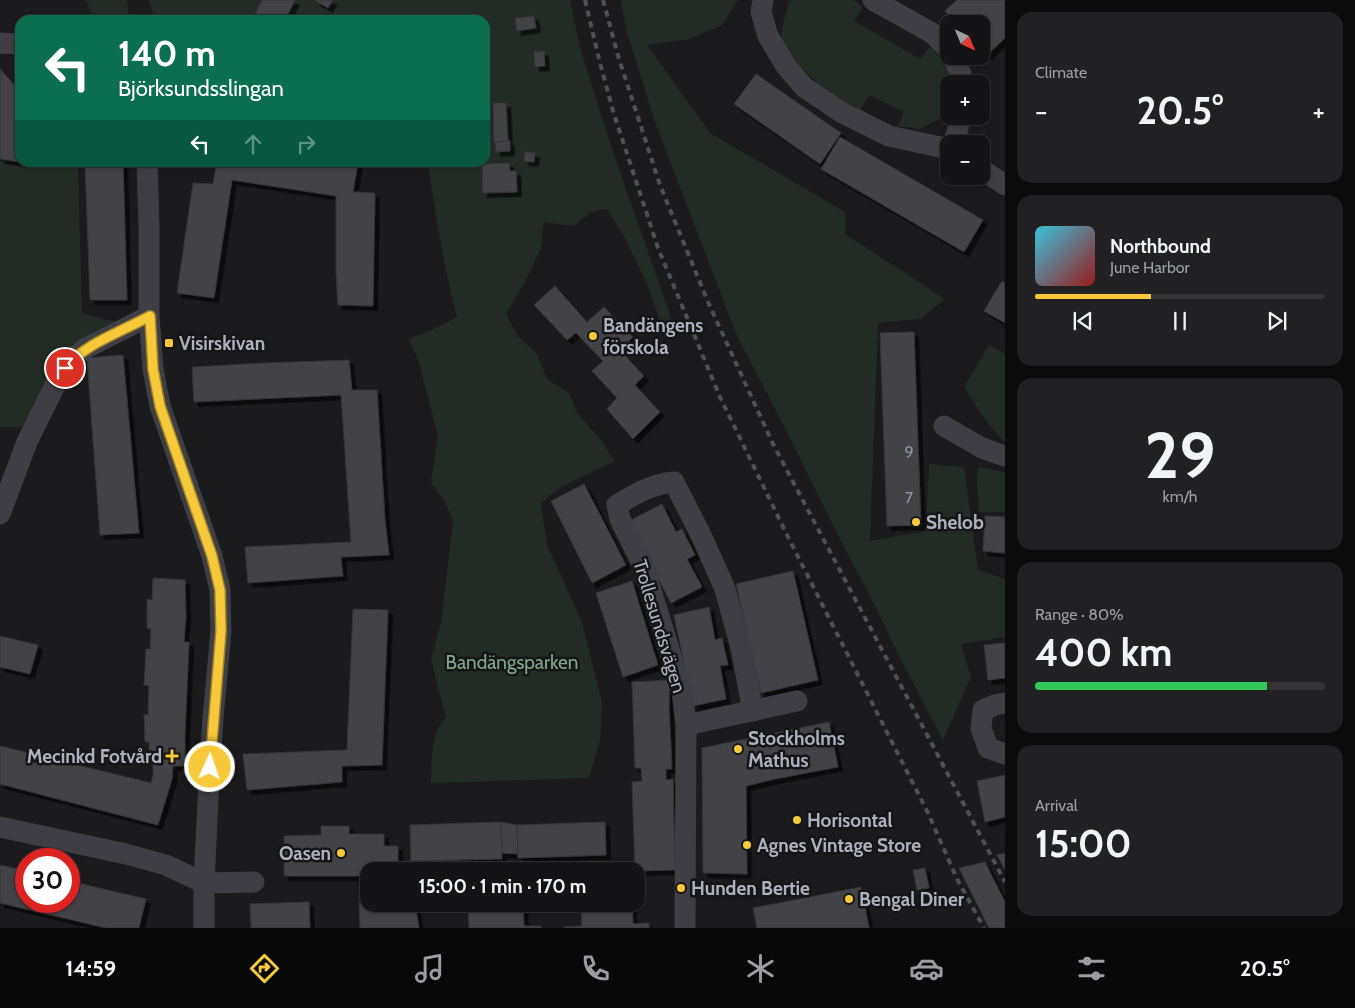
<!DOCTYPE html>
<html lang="en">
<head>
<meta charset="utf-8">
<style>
	:root { --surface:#141416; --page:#212123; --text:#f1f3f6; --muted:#9d9ea1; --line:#333335; --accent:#f6c93a }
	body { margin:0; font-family:Cabin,sans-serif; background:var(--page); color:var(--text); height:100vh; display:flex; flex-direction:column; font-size:19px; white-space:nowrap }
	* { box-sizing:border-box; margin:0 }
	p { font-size:16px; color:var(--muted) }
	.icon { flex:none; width:28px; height:28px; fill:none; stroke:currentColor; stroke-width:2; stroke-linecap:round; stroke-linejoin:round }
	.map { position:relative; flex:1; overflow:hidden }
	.sheet { display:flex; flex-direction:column; gap:12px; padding:12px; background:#0b0b0c; width:350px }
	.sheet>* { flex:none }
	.guide { position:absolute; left:15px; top:15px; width:475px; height:152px; border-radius:15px; box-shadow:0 1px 4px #0004,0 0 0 1px var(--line); background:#0b6e4f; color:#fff; overflow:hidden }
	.needle { width:32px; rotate:136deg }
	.fabs { position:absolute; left:940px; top:15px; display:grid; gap:10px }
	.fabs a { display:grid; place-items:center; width:50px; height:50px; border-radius:10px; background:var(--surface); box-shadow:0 1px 4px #0004,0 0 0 1px var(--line); font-size:25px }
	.speed { position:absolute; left:15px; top:848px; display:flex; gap:10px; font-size:25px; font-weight:700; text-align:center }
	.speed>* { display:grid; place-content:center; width:65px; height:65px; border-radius:50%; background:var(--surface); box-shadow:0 1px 4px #0004,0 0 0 1px var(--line); line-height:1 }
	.speed .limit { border:8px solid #d22; background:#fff; color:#111 }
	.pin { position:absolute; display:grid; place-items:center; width:42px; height:42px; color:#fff; margin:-21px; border:2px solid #fff; border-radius:50%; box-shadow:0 1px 5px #0007 }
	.me { position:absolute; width:55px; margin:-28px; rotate:3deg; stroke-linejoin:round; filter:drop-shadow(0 0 4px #0008) }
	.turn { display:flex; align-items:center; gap:18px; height:105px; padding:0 20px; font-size:22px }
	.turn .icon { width:65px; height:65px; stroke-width:2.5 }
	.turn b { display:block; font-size:35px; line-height:42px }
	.lanes { display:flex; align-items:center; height:48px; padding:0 20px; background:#0003; justify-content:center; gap:25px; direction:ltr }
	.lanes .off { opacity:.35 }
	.big { font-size:38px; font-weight:700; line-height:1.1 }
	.sheet .tile { flex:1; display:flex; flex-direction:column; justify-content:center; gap:8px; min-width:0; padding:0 18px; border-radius:15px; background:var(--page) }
	.sheet .dial { align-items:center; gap:0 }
	.dial b { font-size:65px; line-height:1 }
	.song { display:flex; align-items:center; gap:15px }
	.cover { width:60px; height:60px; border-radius:8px; background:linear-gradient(135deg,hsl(190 70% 55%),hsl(0 70% 35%)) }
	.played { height:5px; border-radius:2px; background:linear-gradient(90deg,var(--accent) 40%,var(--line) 40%) }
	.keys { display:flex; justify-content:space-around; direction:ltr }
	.heat { display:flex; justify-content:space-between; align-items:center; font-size:28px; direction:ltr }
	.charge { height:8px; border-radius:4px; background:linear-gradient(90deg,#34c759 80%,var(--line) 0) }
	.trip { position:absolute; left:360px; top:862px; width:285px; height:50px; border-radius:15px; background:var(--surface); box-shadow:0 1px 4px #0004,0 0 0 1px var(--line); font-weight:700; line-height:50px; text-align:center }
	.tabs { display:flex; height:80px; justify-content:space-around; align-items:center; background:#080809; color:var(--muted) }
	.tabs .icon { width:35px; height:35px }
	.tabs .selected { color:var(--accent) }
	.tabs b { font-size:22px; color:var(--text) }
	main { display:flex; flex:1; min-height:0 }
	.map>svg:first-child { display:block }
	.green { fill:#222c24 }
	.building { fill:#424347; stroke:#353539; filter:url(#shadow) }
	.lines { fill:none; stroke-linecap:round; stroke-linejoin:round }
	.minor { stroke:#3e3e44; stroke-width:21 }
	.rail { stroke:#4e5057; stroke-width:4; stroke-dasharray:6 5; stroke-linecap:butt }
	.route-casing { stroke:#a08326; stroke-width:12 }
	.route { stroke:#f6c93a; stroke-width:9 }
	.poi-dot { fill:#f6c93a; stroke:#161618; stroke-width:2 }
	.labels { text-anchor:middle; stroke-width:5; stroke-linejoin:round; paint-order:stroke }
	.number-label { font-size:16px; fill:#9295a0 }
	.poi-label { font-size:19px; font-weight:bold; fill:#adb0bd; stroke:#161618; text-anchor:start }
	.street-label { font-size:19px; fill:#adb0bd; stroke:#161618 }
	.park-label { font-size:19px; fill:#84a88a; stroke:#161618 }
</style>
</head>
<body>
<main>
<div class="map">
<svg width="1005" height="928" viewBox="0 0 1005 928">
	<defs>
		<filter id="shadow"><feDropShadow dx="4.5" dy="4.5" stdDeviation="0" flood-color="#0009"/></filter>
	</defs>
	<rect width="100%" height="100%" fill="#1b1b1d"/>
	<path class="green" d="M86 0H127L129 20H94Z
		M149 0H570L580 48 614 155 674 326 669 338 659 318 647 284 624 236 607 209 591 212 574 226 544 222 541 248 526 280 506 313 517 335 537 354 547 379 569 393 577 413 600 439 615 461 563 486 541 503 547 545 582 622 602 702 600 741 589 778 431 783C432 761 430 734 446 717L437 684 431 658 441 623 453 521 445 502 431 482 438 436 419 363 409 339 438 327 457 317C444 266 435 215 428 163L485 162V20H155Z
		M621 0H738L722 25 689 39 647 45 710 133 845 212V234L945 299 920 319 878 323 870 541 926 531 929 464 964 467 978 570 1005 579V637L961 644 971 677 943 740 898 654 875 606 842 543 786 430 737 336 655 122 626 29Z
		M793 0H854L863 7 854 21 920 59 932 44C943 57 951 65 952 84H949V106L939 119 919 129 898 126 904 112 869 95 860 110C831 93 807 79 788 50 786 48 782 44 782 40 780 30 786 12 789 2Z
		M0 161 25 165 26 162 78 163 82 313 117 322 26 427H0Z
		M989 345 1005 354V443L986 421 964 387Z
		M978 467 1005 472V512H979L977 475Z"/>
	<path class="building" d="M262 0H295L285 20H252Z
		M317 0H333L328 8 316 1Z
		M957 0H1005V38L986 56 981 51V24H956L945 11Z
		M534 16 536 28 517 31 515 18Z
		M544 51 545 66 535 67 534 52Z
		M0 69 20 91V162L0 159Z
		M756 74 841 133 820 164 734 104Z
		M493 103H506L508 141 494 142Z
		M840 137 983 220 964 252 821 169Z
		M510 141V151L496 152 495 142Z
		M525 152 535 153 534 162 524 161Z
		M85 162H123L127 300H90Z
		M217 162H358L353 192 375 193 373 306 338 305 336 273V196L232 180 214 298 177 293 193 183 213 184Z
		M509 163 510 171H516L517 192 483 193 482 164Z
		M1002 281 1005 283V323L984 311Z
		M555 286 587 322 604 307 633 337 620 350 644 376 635 385 660 412 633 439 607 409 617 398 592 371 603 361 576 333 567 340 534 305Z
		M914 332 921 525 887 526 880 333Z
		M123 355 139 533 100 535 87 358Z
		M349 360 352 390H377L385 520 389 555 341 557 343 576 248 583 245 547 351 542 341 395 194 402 192 367 265 363Z
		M584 484 626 565 592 583 551 501Z
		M662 504 676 532 682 529 695 555 687 559 702 587 671 603 629 521Z
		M985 516 1005 517V553L983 551Z
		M793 571 818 680 761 693 736 584Z
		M153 578 185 580 186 616 184 642H189L185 733V766H173L172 779 158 825 0 784V746L151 783 153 775V762H149V742H145L144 714 148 715 149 686 144 685 146 649H150L151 629 147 628V599L152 600Z
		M632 581 658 665 623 677 596 593Z
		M709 607 715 640 722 638 728 665 720 666 726 699 693 706 674 615Z
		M353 609 388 610 382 765 342 766V782L247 790 243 754 347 750Z
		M0 636 38 645 30 674 0 667Z
		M1005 643V678L988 680 984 645Z
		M670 680 669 705 672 769H666V780L673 779 675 870 635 871 632 782 642 781 641 768H635L632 682Z
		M829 722 838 767 775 779 746 786 747 874 703 873 702 748Z
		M1005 775V817L985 822 977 781Z
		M501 822 517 825 518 854 502 853Z
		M501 822 502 859 411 861 410 825Z
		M605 822 606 855 518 858 517 825Z
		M321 826H349V834H384V846H398V870L369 871V876H284V836L321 835Z
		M1005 853V870L997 855Z
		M985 862 1005 902V928H989L959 868Z
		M0 865 26 871V901H69V881L146 899 139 928H106L0 903Z
		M925 868 929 888 917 890 913 870Z
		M861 887 869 928H757L753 908Z
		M309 902 310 928H251L250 904Z
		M359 902H369V904H415L419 928H360Z
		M468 904H523L524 926H541L542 928H469Z
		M581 904H632L633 924 649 923V928H564V927L582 926Z"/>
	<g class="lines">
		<path class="minor" d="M763 0 761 12 768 36 786 66 804 87 841 112 889 136 949 149
			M873 0 932 33 949 49
			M0 43 20 44
			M953 56 961 74 962 84
			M954 144 961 116
			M147 162 149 226V316L153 369 160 406 212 556 220 590 221 631 213 718 208 800 204 883V928
			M981 169 1005 185
			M944 426 982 448 1005 456
			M0 514 27 442 59 377 72 359 86 348 149 316
			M1005 703 995 705 983 710 981 728 988 748 1005 754
			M686 725 682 692 644 567 620 519 617 505C635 494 652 484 674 482L701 535 725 589 741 648 753 711
			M0 827 126 854 166 865 204 883 254 882
			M685 928 686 725 797 701"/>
		<path class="rail" d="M585 0 599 59 613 111 658 248 720 397 788 537 928 813 957 879 984 928
			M603 0 619 59 660 185 708 302 773 444 1005 882"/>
	</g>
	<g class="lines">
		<defs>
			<path id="route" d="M65 368C84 344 123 331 150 316L153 369 160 406 212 556 220 590 221 631 210 767"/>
		</defs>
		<use href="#route" class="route-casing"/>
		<use href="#route" class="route"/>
	</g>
	<g class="poi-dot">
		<circle cx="593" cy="336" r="5"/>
		<rect x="164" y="338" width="10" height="10" rx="2.5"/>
		<circle cx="916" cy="522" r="5"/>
		<circle cx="738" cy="749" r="5"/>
		<path d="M169.5 748.5h5v5h5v5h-5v5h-5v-5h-5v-5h5z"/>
		<circle cx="797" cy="820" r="5"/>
		<circle cx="747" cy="845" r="5"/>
		<circle cx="341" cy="853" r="5"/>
		<circle cx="681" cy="888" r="5"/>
		<circle cx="849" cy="899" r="5"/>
	</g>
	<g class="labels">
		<g class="number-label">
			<text x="909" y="457">9</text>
			<text x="909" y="503">7</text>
		</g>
		<g class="poi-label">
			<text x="603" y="332">Bandängens<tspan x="603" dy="22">förskola</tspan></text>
			<text x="179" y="350">Visirskivan</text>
			<text x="926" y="529">Shelob</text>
			<text x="748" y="745">Stockholms<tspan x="748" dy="22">Mathus</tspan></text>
			<text x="162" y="763" text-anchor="end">Mecinkd Fotvård</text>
			<text x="807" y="827">Horisontal</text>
			<text x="757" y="852">Agnes Vintage Store</text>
			<text x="331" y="860" text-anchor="end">Oasen</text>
			<text x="691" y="895">Hunden Bertie</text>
			<text x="859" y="906">Bengal Diner</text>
		</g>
		<g class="street-label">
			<text transform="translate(660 626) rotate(73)" y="7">Trollesundsvägen</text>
		</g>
		<g class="park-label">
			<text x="512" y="669">Bandängsparken</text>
		</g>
	</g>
</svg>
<div class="fabs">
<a><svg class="needle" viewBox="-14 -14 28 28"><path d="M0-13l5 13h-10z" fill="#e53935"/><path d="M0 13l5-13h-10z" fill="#9d9ea1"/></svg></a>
<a>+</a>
<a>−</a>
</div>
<div class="speed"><div class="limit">30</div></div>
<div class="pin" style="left:65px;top:368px;background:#d93025"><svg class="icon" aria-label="arrive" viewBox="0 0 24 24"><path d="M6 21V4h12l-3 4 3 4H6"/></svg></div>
<svg class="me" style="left:210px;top:767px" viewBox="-20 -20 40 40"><circle r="17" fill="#f6c93a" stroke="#fff" stroke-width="3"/><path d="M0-11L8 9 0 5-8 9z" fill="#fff"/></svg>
<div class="trip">15:00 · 1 min · 170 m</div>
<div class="guide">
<div class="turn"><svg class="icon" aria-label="left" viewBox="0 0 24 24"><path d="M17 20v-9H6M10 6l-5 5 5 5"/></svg><div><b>140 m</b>Björksundsslingan</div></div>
<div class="lanes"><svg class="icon" aria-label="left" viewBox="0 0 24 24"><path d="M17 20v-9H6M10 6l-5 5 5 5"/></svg><svg class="icon off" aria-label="ahead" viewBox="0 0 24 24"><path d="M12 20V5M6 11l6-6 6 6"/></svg><svg class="icon off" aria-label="right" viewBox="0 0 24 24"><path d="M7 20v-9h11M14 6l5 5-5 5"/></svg></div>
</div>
</div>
<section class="sheet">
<div class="tile"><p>Climate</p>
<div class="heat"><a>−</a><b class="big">20.5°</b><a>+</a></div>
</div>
<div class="tile">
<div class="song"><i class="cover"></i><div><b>Northbound</b><p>June Harbor</p></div></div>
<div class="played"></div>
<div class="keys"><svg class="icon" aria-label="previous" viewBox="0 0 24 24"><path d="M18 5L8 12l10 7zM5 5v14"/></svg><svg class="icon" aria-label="pause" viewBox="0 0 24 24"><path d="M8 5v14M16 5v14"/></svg><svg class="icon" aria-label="next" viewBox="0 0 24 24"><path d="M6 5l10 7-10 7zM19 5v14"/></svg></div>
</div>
<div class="tile dial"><b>29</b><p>km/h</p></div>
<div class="tile"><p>Range · 80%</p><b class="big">400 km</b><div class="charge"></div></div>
<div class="tile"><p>Arrival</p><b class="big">15:00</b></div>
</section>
</main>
<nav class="tabs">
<b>14:59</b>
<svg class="icon selected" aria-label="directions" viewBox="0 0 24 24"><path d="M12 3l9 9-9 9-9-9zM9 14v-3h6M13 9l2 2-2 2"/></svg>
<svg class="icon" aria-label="music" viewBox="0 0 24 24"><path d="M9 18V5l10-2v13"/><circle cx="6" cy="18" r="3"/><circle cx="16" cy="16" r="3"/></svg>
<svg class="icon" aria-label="phone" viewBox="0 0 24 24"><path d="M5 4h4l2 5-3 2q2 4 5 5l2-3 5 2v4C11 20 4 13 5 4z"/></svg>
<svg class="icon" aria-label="climate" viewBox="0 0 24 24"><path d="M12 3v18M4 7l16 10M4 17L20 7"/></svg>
<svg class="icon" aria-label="car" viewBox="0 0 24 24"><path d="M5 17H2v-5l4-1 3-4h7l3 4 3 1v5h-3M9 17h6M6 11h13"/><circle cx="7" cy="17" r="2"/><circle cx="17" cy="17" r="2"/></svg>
<svg class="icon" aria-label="filters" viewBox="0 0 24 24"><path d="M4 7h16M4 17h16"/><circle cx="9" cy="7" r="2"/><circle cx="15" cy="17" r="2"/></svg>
<b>20.5°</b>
</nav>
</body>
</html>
